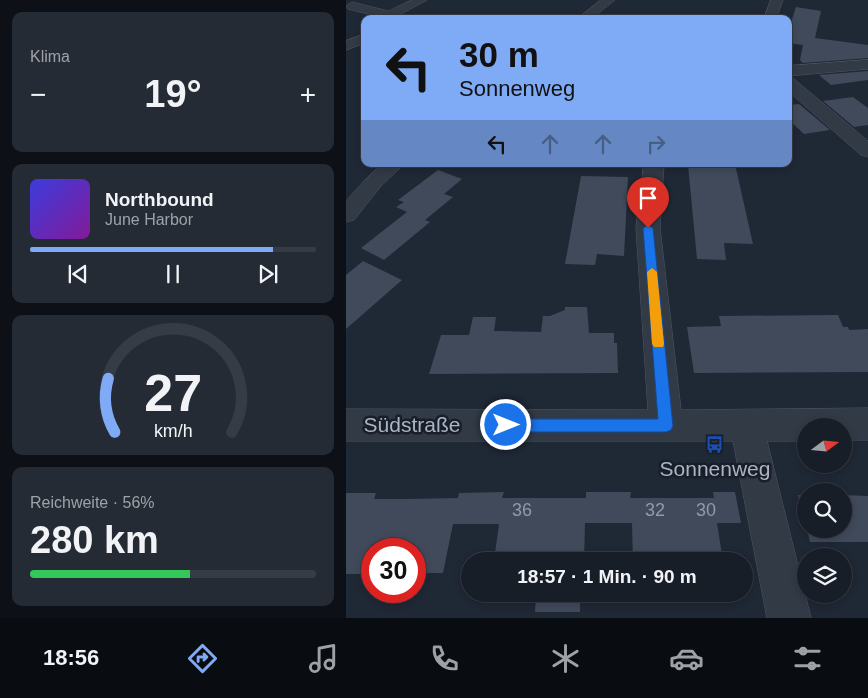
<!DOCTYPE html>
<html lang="de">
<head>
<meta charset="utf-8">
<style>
	:root { --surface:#171e28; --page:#242b34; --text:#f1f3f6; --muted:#9ea2a8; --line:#363c45; --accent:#7faaf6 }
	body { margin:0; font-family:Arial,sans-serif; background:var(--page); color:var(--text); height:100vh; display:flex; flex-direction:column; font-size:19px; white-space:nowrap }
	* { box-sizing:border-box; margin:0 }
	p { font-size:16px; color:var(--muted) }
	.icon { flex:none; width:28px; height:28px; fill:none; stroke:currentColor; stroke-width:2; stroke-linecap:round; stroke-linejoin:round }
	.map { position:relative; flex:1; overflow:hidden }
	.panel { display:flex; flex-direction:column; gap:12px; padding:12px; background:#0d1016; width:346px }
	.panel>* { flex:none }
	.guide { position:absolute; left:15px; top:15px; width:431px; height:152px; border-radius:10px; box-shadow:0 2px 8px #0003,0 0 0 1px var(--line); background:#7faaf6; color:#111; overflow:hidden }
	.needle { width:32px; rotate:74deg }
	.controls { position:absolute; left:451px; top:418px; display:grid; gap:10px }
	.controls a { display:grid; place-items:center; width:55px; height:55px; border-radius:50%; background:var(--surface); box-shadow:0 2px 8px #0003,0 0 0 1px var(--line); font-size:25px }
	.speed { position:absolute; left:15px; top:538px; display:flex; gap:10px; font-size:25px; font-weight:700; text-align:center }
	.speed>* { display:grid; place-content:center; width:65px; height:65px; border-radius:50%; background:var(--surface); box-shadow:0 2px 8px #0003,0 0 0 1px var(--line); line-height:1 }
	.speed .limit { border:8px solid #d22; background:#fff; color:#111 }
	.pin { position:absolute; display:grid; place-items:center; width:42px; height:42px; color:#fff; margin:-51px -21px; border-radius:50% 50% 50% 0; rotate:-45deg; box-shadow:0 0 5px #0007 }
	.pin .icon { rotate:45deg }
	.me { position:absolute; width:55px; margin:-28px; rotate:90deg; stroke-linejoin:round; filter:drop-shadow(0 0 4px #0008) }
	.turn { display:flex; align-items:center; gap:18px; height:105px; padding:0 15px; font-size:22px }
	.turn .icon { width:65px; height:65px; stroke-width:2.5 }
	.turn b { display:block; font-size:35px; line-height:42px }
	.lanes { display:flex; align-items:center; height:48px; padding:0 15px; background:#0003; justify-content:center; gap:25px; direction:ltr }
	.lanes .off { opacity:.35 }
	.big { font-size:38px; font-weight:700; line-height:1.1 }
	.panel .widget { flex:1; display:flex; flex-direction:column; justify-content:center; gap:8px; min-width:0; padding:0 18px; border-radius:10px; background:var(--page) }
	.panel .dial { align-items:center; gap:0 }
	.dial svg { height:130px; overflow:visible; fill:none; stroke:var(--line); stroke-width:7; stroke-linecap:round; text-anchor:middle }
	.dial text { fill:var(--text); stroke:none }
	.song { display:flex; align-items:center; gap:15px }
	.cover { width:60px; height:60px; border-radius:8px; background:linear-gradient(135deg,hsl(240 70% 55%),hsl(290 70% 35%)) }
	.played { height:5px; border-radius:2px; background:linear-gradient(90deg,var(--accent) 85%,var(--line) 85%) }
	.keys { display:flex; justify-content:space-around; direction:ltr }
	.heat { display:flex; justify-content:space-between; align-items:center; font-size:28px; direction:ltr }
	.charge { height:8px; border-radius:4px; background:linear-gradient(90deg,#34c759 56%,var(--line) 0) }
	.trip { position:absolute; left:115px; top:552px; width:292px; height:50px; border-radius:25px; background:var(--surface); box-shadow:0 2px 8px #0003,0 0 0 1px var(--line); font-weight:700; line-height:50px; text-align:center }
	.tab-bar { display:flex; height:80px; justify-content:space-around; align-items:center; background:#090c10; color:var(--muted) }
	.tab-bar .icon { width:35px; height:35px }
	.tab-bar .current { color:var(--accent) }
	.tab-bar b { font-size:22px; color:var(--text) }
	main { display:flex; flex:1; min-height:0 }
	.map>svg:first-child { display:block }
	.building { fill:#404a5a }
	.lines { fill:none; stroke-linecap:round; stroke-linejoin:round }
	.minor-casing { stroke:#505764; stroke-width:1 }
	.minor { fill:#323a46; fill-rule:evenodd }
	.route { fill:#1a73e8; stroke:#114b97 }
	.slow { fill:#f59e0b }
	.labels { text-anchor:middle; stroke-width:5; stroke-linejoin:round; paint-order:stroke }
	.near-number-label { font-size:18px; fill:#919aa9 }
	.near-street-label { font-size:21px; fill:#acb4c3; stroke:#181f2a }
	.near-poi-label { font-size:21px; fill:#acb4c3; stroke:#181f2a }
</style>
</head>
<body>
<main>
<section class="panel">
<div class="widget"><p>Klima</p>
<div class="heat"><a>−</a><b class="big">19°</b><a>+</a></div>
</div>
<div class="widget">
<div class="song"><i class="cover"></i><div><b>Northbound</b><p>June Harbor</p></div></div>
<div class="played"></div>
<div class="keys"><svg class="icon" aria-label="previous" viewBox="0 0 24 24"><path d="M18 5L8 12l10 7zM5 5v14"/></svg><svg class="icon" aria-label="pause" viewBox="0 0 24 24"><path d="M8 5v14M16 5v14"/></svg><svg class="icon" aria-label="next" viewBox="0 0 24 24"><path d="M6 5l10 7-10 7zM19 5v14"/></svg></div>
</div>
<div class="widget dial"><svg viewBox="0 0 100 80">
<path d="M14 69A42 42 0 1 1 86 69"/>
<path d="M14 69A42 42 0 0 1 10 36" stroke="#7faaf6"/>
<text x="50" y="56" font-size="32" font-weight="700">27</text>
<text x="50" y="72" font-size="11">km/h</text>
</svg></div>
<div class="widget"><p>Reichweite · 56%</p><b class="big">280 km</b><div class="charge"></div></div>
</section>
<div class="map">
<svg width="522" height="618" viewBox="0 0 522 618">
	<rect width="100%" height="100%" fill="#1f2835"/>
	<path class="building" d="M450 7 475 11 469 38 522 45V58L457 63 454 60 457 45 442 43V31Z
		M522 71V80L485 85 473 75Z
		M507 97 522 108V125L508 127 477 101Z
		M453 104 484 130 458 134 442 119V105Z
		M364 164H389L407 244 378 243 380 260 351 259 342 165 364 166Z
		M92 170 116 179 98 194 107 197 79 220 84 222 38 260 15 248 61 212 50 207 58 202 52 200Z
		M235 176 282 177 278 256 251 254 249 265 219 264Z
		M17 261 56 280 0 329V275Z
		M219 307H241L243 333H268V343H271L272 373 83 374 95 335H123L127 317H150L148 331 195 332 197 316H204L219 310Z
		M492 315 497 327H502L503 330 522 329V372L348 373 341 327 375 326 373 316Z
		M158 492 156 498H240V492H285L284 498H368L367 492H389L395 523H371L377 561H287L286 523H239L238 561H148L153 524H107L97 573H69V549H26V574H0V493H30L28 499H59L112 498 113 493Z
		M452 495H460V526Z
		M498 495 522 496V542H464L461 529H498Z
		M190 594H234V612H189Z"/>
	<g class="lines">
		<defs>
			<path id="minor" d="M66 0H81L55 14 64 19H42L2 9 0 6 6 2 42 11Z
				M255 0H269L245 19H231Z
				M425 0H437L430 19H418Z
				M19 34V43L0 50V41Z
				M522 60V69L442 76V66Z
				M442 77 448 79 522 141V157L515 155 442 91Z
				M36 164H58L35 186 8 220 0 222V201L21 178Z
				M298 164H318L314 228 335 410 522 408V440H498V426H460V441H421L465 618H421L387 441H0V409L302 410 290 228Z"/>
		</defs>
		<use href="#minor" class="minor-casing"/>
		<use href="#minor" class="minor"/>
	</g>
	<path class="route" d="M302 225 307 228 327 426 325 430 320 432H160L155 430 153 425 155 421 160 419H312L297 228Z"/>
	<path class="slow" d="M306 268 311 272 318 344 317 347H308L306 344 301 272Z"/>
	<defs>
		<symbol id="bus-bare" viewBox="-9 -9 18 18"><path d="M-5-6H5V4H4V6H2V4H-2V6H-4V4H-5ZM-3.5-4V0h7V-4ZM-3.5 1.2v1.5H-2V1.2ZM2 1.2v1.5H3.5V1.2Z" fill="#1a4fb4" stroke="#181f2a" stroke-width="2.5" paint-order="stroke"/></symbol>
	</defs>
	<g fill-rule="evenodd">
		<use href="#bus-bare" x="356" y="432" width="25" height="25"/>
	</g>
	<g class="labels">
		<g class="near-number-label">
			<text x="176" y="516">36</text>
			<text x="309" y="516">32</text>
			<text x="360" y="516">30</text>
		</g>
		<g class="near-street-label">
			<text x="66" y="432">Südstraße</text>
		</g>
		<g class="near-poi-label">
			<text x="369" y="476">Sonnenweg</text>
		</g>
	</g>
</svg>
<div class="controls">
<a><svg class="needle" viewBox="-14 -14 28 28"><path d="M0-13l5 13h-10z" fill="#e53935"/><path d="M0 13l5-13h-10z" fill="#9ea2a8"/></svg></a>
<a><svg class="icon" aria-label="search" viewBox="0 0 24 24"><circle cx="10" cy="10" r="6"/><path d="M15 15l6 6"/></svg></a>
<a><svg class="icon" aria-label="layers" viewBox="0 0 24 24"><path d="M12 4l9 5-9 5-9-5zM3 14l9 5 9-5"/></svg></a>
</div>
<div class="speed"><div class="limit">30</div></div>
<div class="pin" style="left:302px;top:228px;background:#d93025"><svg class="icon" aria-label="arrive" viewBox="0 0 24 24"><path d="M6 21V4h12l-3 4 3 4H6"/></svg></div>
<svg class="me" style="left:160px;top:425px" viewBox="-20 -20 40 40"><circle r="17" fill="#1a73e8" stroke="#fff" stroke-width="3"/><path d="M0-11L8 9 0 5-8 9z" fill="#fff"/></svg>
<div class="trip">18:57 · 1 Min. · 90 m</div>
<div class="guide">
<div class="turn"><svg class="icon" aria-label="left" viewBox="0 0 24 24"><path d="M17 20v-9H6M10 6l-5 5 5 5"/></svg><div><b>30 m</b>Sonnenweg</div></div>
<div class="lanes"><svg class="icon" aria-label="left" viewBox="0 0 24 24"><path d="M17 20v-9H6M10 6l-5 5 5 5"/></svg><svg class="icon off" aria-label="ahead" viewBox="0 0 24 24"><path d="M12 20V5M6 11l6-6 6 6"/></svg><svg class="icon off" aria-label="ahead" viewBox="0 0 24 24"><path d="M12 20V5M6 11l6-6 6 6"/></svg><svg class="icon off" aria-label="right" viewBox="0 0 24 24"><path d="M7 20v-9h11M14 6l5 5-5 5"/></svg></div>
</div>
</div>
</main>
<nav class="tab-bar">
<b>18:56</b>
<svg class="icon current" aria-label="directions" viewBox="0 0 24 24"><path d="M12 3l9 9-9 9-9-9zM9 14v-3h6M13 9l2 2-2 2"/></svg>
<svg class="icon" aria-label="music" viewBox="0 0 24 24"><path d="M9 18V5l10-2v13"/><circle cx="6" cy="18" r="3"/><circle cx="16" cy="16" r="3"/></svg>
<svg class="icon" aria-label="phone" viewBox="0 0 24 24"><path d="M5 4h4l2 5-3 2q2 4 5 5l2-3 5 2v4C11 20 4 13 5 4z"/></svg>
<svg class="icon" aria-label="climate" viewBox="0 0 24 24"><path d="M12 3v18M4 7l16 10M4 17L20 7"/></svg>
<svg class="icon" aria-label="car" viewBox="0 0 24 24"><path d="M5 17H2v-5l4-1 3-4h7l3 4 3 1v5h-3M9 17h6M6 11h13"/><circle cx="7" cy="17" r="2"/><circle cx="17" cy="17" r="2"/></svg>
<svg class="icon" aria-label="filters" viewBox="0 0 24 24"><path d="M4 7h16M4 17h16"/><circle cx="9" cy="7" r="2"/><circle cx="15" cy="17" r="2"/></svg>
</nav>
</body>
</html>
